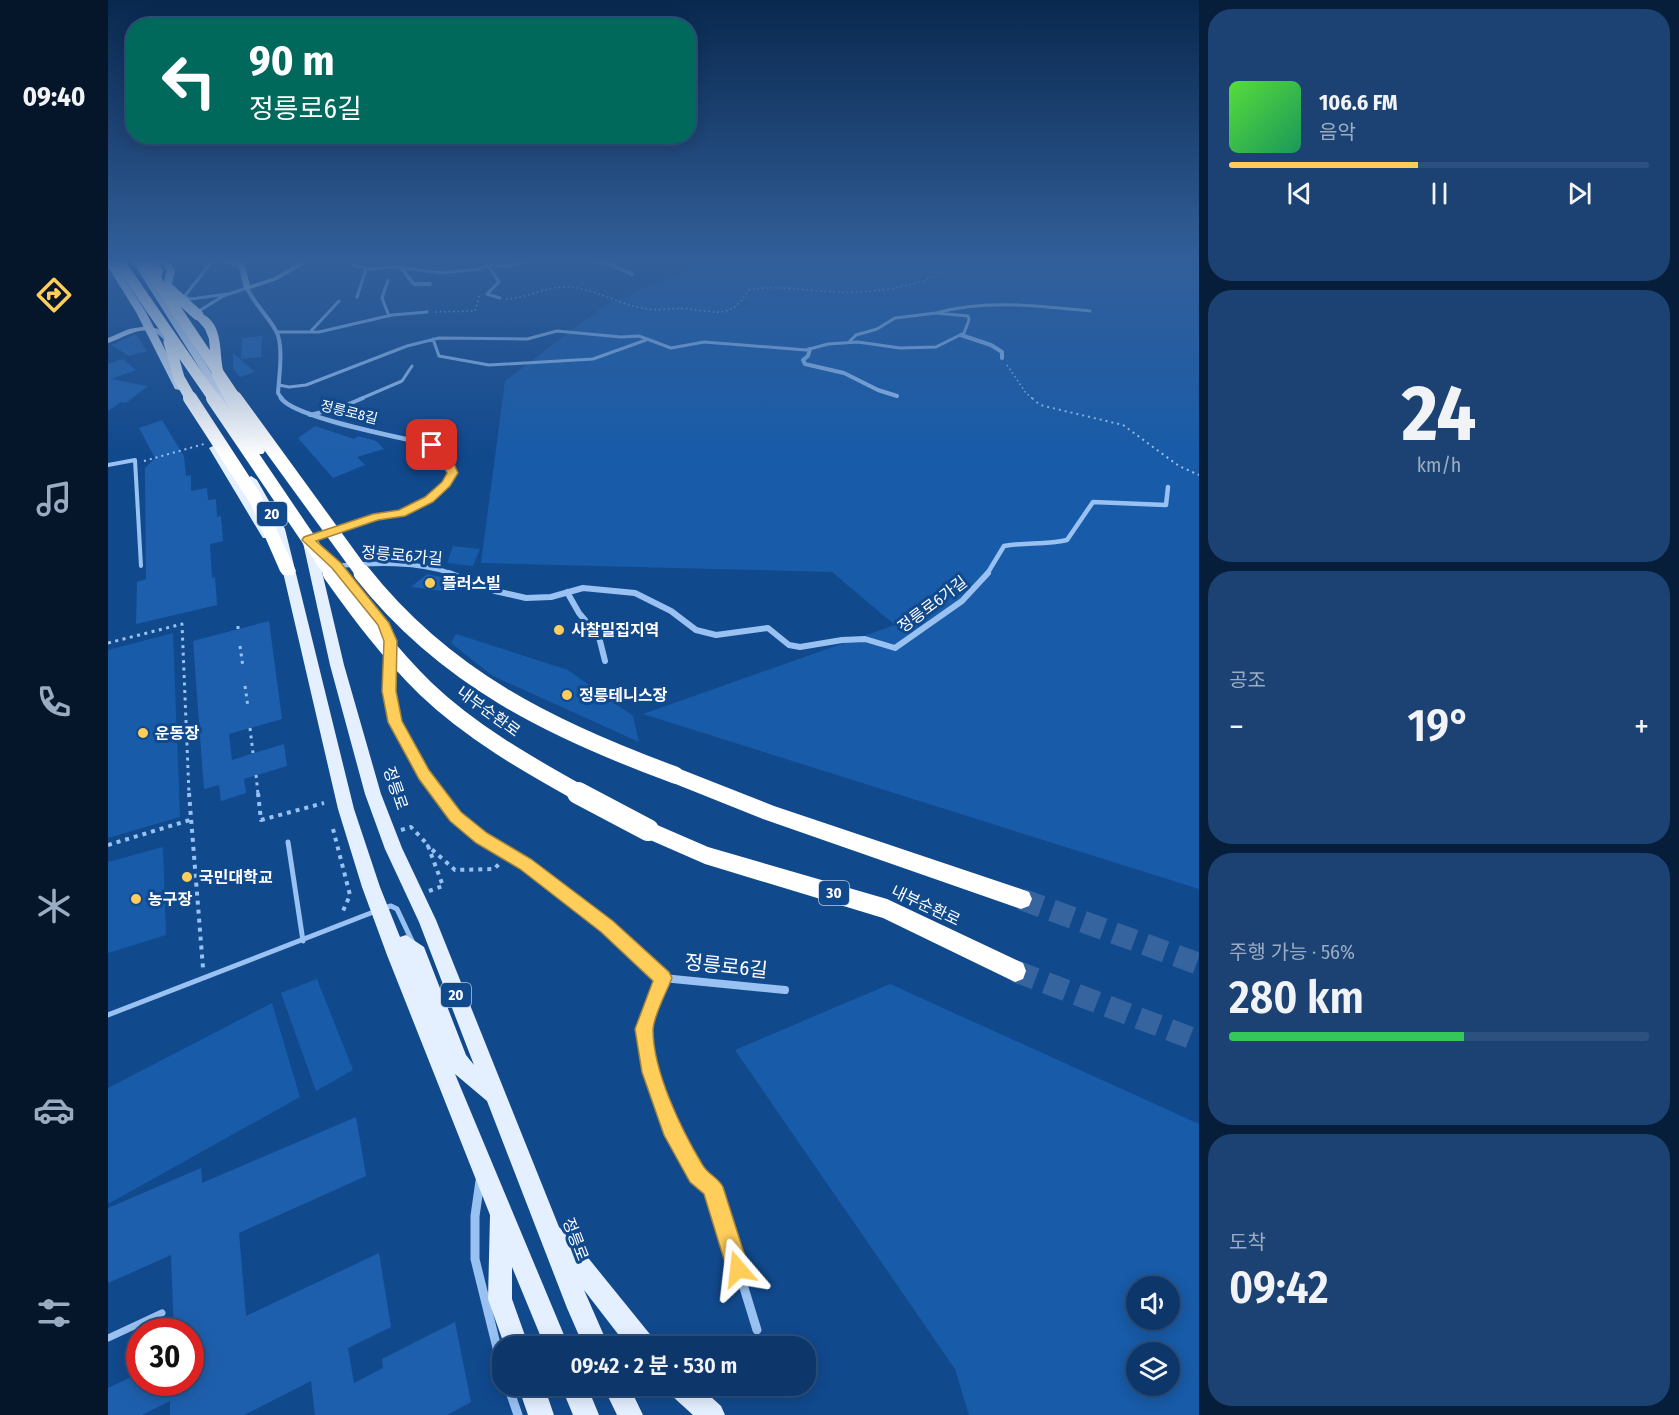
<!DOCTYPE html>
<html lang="ko">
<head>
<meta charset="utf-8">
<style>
	:root { --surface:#0d376a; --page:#1b4272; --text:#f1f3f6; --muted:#9aacc1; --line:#2d517e; --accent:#ffcd5a }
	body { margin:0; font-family:"Fira Sans Condensed","Noto Sans KR",sans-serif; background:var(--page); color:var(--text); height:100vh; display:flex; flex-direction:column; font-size:22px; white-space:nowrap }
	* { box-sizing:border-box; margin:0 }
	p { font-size:20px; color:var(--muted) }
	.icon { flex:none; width:33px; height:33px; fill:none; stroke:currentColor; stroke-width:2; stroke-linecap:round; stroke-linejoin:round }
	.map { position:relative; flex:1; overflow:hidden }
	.panel { display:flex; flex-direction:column; gap:9px; padding:9px; background:#071e3a; width:480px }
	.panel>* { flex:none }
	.top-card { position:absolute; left:18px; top:18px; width:570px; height:126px; border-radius:24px; box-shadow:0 3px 15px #0003,0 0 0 2px var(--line); background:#00695c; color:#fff; overflow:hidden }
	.fabs { position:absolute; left:1018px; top:1276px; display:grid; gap:12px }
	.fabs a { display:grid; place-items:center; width:54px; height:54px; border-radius:50%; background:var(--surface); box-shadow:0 3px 15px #0003,0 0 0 2px var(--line); font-size:30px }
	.speed { position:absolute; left:18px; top:1318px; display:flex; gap:12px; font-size:30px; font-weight:700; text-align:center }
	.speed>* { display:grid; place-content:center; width:78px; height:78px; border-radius:50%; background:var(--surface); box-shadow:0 3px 15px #0003,0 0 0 2px var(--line); line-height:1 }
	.speed .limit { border:9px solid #d22; background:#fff; color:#111 }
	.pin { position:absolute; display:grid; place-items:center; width:51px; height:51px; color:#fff; margin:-26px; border-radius:12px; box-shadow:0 3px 9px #0006 }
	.me { position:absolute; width:66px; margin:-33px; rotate:343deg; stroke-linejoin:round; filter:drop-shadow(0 0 4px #0008) }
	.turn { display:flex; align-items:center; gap:21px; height:126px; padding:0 24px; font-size:27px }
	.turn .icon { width:78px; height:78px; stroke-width:2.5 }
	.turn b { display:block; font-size:42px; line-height:51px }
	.big { font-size:45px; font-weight:600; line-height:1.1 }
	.panel .widget { flex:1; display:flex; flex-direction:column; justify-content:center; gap:9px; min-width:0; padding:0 21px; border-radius:24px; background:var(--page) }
	.panel .dial { align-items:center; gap:0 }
	.dial b { font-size:78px; line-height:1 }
	.song { display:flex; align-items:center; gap:18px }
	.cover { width:72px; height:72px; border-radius:9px; background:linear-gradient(135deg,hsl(110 70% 55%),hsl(150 70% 35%)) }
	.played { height:6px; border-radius:3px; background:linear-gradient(90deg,var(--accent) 45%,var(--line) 45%) }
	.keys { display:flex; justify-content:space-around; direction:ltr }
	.heat { display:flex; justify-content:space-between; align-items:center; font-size:33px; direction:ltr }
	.charge { height:9px; border-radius:4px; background:linear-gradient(90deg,#34c759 56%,var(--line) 0) }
	.trip { position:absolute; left:384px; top:1336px; width:324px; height:60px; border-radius:24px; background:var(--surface); box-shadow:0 3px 15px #0003,0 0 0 2px var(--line); font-weight:600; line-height:60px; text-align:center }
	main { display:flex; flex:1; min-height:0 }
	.tab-bar { display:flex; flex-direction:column; width:108px; justify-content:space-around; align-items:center; background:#05162a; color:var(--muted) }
	.tab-bar .icon { width:42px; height:42px }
	.tab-bar .active { color:var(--accent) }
	.tab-bar b { font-size:27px; color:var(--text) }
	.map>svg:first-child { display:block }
	.green { fill:#185ba8; fill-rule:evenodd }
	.building { fill:#1e5fad }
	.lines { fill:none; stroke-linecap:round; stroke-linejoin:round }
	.highway-tunnel { stroke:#35649e; stroke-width:22; stroke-dasharray:22 11; stroke-linecap:butt }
	.path-far3 { stroke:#99c2f2; stroke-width:1.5; stroke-dasharray:1.5 3; stroke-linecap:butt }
	.path-far2 { stroke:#99c2f2; stroke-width:2; stroke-dasharray:2 4; stroke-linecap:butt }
	.path-far1 { stroke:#99c2f2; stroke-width:3; stroke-dasharray:3 4.5; stroke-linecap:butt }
	.path { stroke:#99c2f2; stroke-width:4; stroke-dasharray:4 5; stroke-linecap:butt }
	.lane-far3 { stroke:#99c2f2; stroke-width:3 }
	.lane-far2 { stroke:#99c2f2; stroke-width:4 }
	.lane-far1 { stroke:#99c2f2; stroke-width:5 }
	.lane { stroke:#99c2f2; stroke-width:7 }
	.street-far4 { stroke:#99c2f2; stroke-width:4 }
	.street-far3 { stroke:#99c2f2; stroke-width:4.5 }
	.street-far2 { stroke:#99c2f2; stroke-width:6 }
	.street-far1 { stroke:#99c2f2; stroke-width:8 }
	.street { stroke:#99c2f2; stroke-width:9 }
	.secondary { fill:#c8dffc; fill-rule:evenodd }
	.primary { fill:#e4efff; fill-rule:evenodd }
	.highway { fill:#fff; fill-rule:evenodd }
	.highway-bridge-far3 { stroke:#fff; stroke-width:11 }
	.highway-bridge-far2 { stroke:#fff; stroke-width:14 }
	.highway-bridge-far1 { stroke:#fff; stroke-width:17 }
	.highway-bridge { stroke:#fff; stroke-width:22 }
	.route { fill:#ffcd5a; stroke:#a6853a; stroke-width:1.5 }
	.poi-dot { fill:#ffcd5a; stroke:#11498d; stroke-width:2 }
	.labels { text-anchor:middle; stroke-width:6; stroke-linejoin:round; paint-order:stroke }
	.far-street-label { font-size:14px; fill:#fff; stroke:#11498d }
	.shield { fill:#11498d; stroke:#b8c8dd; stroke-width:1.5 }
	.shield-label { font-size:15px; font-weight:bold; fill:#fff }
	.street-label { font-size:16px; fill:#fff; stroke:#11498d }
	.poi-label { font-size:16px; font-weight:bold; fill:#fff; stroke:#11498d; text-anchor:start }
	.near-street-label { font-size:20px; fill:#fff; stroke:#11498d }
</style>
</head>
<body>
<main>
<nav class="tab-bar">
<b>09:40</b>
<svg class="icon active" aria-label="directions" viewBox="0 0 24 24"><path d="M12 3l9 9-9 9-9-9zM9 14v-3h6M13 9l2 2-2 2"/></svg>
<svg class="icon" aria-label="music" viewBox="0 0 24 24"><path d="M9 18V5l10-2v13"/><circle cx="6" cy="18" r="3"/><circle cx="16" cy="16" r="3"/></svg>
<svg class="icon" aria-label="phone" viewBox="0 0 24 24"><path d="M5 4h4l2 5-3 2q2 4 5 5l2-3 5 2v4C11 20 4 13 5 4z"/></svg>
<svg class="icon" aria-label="climate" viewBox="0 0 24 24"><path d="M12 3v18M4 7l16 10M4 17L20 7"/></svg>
<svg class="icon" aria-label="car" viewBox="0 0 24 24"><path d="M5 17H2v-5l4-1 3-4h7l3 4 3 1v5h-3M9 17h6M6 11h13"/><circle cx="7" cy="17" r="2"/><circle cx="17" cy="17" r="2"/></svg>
<svg class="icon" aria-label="filters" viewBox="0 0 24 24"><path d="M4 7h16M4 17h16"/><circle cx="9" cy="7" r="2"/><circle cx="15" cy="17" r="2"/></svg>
</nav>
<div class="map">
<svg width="1091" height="1415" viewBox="0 0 1091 1415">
	<rect width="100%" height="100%" fill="#11498d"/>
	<path class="green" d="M605 259H1091V889L535 714 787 625 724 572 373 563 397 381 497 305Z
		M345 546 372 549 365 566 339 563Z
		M65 633 72 817 0 838V650Z
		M348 634 460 670 525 716 531 742 385 676 343 643Z
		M55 847 58 935 0 953V862Z
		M209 979 245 1070 208 1091 173 993Z
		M782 984 1091 1124V1415H861L847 1369 627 1050ZM1029 1287H1062V1320H1029ZM1029 1353H1062V1386H1029Z
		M164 1003 192 1097 0 1204V1088Z"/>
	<path class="building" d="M28 334 39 351 21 356 3 345Z
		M154 336 153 357 133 359 134 338Z
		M125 353 147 372 132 377 125 369Z
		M15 359 28 370 3 379 40 386 18 403 13 402 0 411V364Z
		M54 420 76 456 78 476 83 475V491L99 488 100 500 108 499 109 517 113 516 115 541 102 544 104 578 107 577 109 605 28 624 29 582 38 579 37 468 47 458 31 428Z
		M207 426 246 439 250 436 268 441 276 449 249 457 257 465 225 478 190 438Z
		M319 574 341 579 335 591 303 587Z
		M161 621 174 719 121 734 124 760 176 744 179 766 136 779 138 793 113 801 111 785 96 789 85 641Z
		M248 1117 258 1176 131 1233 138 1316 271 1253 283 1327 240 1348 246 1383 275 1368 274 1359 347 1322 363 1402 339 1415H207L203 1381 136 1415H62V1401L34 1415H0V1388L32 1373V1383H82V1332H66L63 1255 0 1283V1208L93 1168 94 1183Z"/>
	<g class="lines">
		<path class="highway-tunnel" d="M913 899 1091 964
			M907 971 1091 1041"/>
		<path class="path-far3" d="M398 299C420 298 439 286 461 287 488 289 514 306 540 309 554 311 568 307 582 309 610 313 625 318 640 290 668 285 695 290 724 292 770 295 823 284 862 259
			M327 312 367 311 371 296
			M899 365 918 393 925 399"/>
		<path class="path-far2" d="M924 398 932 405 1015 425 1071 466 1091 475
			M36 461 96 444"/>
		<path class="path-far1" d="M130 626V629
			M0 643 74 624 81 794
			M132 646 135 667
			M137 686 140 707
			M142 728 145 753
			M148 775 150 794"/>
		<path class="path" d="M81 793 95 968
			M150 793 153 820 216 803
			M225 829 242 895 235 911
			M293 830 303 827 320 845
			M0 845 82 820
			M321 891 335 886 320 846 347 870 386 869 394 861"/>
		<path class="lane-far3" d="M106 259 76 297 83 299 119 294
			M238 259 246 265 262 269 288 267 334 273 371 269 379 265 401 266 416 262
			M376 259 391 282 379 294 392 298
			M280 280 274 298 281 316
			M249 297 258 269
			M91 311 115 296 139 288
			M203 331 231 301
			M169 332H211L284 315 319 312
			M325 339 331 356 381 365 485 359 538 340
			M742 341 748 335 769 329 787 318 828 313
			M171 385 181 387 198 385 299 346 331 338 419 339 449 331 513 337 531 336 563 348 596 342 698 350 720 344 750 342 792 348 828 347 856 333 861 320 860 316 828 313C879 299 930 306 982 311
			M252 399 294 381 304 366"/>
		<path class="lane-far2" d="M202 415 234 407 255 398
			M0 465 27 460 33 566"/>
		<path class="lane-far1" d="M180 842 195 941
			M276 908 283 906 289 909 305 943
			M0 1015 268 911"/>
		<path class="lane" d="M0 1338 54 1313"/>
		<path class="street-far4" d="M475 259 498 263 510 259
			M499 263 524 274
			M293 268 306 284H322
			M139 288C147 305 160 316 168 331 176 344 171 377 170 393L174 399
			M853 335 883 345 894 352V358
			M702 349 700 356 695 360 697 364 736 373 770 390 789 396"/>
		<path class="street-far3" d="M173 398C186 418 296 438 324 445 362 474 331 501 297 512 284 516 269 516 256 520 238 526 221 533 203 539
			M219 557 234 574
			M228 566C265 563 310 561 345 574
			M879 574 896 546C917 542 938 545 959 540L985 502 1058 505 1060 487"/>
		<path class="street-far2" d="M232 573 275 623 282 641
			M341 573 387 591 418 598 443 597 475 588 527 593 563 611 588 630 608 635 660 628 681 645 692 647 734 640 757 639 787 648 854 601 880 573
			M459 592 471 613 491 637 497 661
			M282 658C281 679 279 702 287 723 297 748 315 773 331 794"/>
		<path class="street-far1" d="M330 793 348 816 374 838 418 864 499 927 555 978 677 990
			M543 1070 536 1029 555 978"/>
		<path class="street" d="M542 1068 563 1128 589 1175 605 1187 649 1330
			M372 1181 367 1216V1259L394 1368
			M400 1386 410 1415"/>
		<path class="secondary" d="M107 259H116L130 263 129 259H135L142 285 165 278 197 259H205L169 280 139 290 136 288 131 268Z
			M40 326 57 331 64 339 57 341C39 320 21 336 0 343V338L21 329Z"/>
		<path class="primary" d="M0 259H3L38 312 77 389 76 391 67 389 28 312 0 267Z
			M23 259H31L46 283 47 270 40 259H57L67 270 62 293 54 296 134 420 133 422 129 423 124 420ZM50 261 59 270 55 285 53 280 55 270Z
			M107 445 113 448 165 535 163 538H155L153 535 101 448Z
			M143 476 149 480 177 529 246 809 272 887 292 937 298 935 316 947 358 1055 366 1065 311 922 277 849 257 794 222 665 194 538 200 534 206 538 236 665 273 794 294 848 328 920 451 1227 477 1254 545 1338 548 1347H520L476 1290 501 1347H476L459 1308 379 1101 347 1074 461 1347H437L404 1267V1299L421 1347H397L380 1299 382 1215 279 955 254 887 230 809 165 529 137 480Z
			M410 1386H436L446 1415H420Z
			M453 1386H479L491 1415H465Z
			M495 1386H521L535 1415H509Z
			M559 1386H591L613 1406 617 1415H585L563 1395Z"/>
		<path class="highway" d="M90 312C119 322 109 356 117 377 125 400 145 429 157 451L155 454H145L143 451 104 376 101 339 97 329 85 315Z
			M147 494 154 498 188 571 185 575H175L172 571 140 498Z
			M567 767 666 806 913 889 921 892 924 899 921 906 913 909 655 819 560 781 557 775 560 769Z
			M540 821 600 847 779 899 915 963 918 971 915 979 907 982 775 918 597 864 533 836 530 830 533 824Z"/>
		<path class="highway-bridge-far3" d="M9 259 106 399
			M34 259 128 399
			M60 288 90 315
			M61 342 71 378 83 399"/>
		<path class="highway-bridge-far2" d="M82 398 147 498
			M105 398 224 574
			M127 398 255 574"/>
		<path class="highway-bridge-far1" d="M223 573C252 614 282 654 318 689 363 732 419 764 473 794
			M254 573C337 678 444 730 567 775"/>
		<path class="highway-bridge" d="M470 793 540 830"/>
	</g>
	<linearGradient id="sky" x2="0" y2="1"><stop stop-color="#09284e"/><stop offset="0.57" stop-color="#325f9a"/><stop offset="1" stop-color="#325f9a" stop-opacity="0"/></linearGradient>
	<rect width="1091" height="457" fill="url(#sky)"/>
	<path class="route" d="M320 443C338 441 344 459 350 473L342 486 325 502 297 516 270 520 208 541 233 563 281 623 289 641 288 691 294 721 321 770 353 812 379 833 423 859 505 921 561 972 564 978C559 991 545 1017 545 1030 545 1071 573 1129 594 1164 599 1174 610 1177 615 1187L641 1269 637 1276 630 1279 622 1276 619 1269 596 1194 582 1182 556 1135 534 1072 527 1029 545 981 493 932 412 869 368 843 342 821 311 779 280 722 274 691 276 641 270 625 224 568 194 540 196 537 265 514 291 510 317 497 334 482 339 473 330 453 320 447Z"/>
	<g class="poi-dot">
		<circle cx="322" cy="583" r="6"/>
		<circle cx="451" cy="630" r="6"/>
		<circle cx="459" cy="695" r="6"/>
		<circle cx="35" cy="733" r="6"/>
		<circle cx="79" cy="877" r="6"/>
		<circle cx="28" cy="899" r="6"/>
	</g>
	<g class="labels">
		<g class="far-street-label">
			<text transform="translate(241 412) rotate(14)" y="5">정릉로8길</text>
		</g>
		<g class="shield">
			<rect x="149" y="502" width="30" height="24" rx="4.5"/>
			<rect x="711" y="881" width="30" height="24" rx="4.5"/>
			<rect x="333" y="983" width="30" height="24" rx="4.5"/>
		</g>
		<g class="shield-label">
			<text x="164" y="519">20</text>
			<text x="726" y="898">30</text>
			<text x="348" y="1000">20</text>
		</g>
		<g class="street-label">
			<text transform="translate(294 555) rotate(5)" y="6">정릉로6가길</text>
			<text transform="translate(824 604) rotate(-37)" y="6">정릉로6가길</text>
			<text transform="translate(381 711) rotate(36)" y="6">내부순환로</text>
			<text transform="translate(288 788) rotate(71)" y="6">정릉로</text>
			<text transform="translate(818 905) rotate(25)" y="6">내부순환로</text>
			<text transform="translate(468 1239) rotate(69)" y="6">정릉로</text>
		</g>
		<g class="poi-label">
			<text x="334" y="589">플러스빌</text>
			<text x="463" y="636">사찰밀집지역</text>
			<text x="471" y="701">정릉테니스장</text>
			<text x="47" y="739">운동장</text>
			<text x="91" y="883">국민대학교</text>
			<text x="40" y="905">농구장</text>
		</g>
		<g class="near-street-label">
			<text transform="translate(618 966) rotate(6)" y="7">정릉로6길</text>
		</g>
	</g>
</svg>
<div class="fabs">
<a><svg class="icon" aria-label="sound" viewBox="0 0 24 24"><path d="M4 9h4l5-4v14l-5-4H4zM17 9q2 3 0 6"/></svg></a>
<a><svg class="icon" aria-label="layers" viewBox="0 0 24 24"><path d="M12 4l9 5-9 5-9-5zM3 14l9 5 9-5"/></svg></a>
</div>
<div class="speed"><div class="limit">30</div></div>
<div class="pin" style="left:324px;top:445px;background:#d93025"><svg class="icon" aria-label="arrive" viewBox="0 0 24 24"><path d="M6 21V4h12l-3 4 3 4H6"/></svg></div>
<svg class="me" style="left:630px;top:1269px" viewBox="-20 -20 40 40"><path d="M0-17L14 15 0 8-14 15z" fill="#ffcd5a" stroke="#fff" stroke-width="4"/></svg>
<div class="trip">09:42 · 2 분 · 530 m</div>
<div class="top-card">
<div class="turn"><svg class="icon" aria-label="left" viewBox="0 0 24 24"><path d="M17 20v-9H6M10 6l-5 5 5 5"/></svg><div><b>90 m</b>정릉로6길</div></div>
</div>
</div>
<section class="panel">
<div class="widget">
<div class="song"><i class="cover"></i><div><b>106.6 FM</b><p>음악</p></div></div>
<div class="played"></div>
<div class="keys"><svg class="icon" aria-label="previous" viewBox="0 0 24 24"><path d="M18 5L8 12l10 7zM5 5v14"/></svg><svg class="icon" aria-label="pause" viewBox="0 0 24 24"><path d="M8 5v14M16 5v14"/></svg><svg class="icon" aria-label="next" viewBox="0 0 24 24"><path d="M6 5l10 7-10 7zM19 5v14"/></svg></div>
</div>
<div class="widget dial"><b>24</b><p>km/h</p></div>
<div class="widget"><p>공조</p>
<div class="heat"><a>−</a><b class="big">19°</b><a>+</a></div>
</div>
<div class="widget"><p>주행 가능 · 56%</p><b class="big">280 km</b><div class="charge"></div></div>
<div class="widget"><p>도착</p><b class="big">09:42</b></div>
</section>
</main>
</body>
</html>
